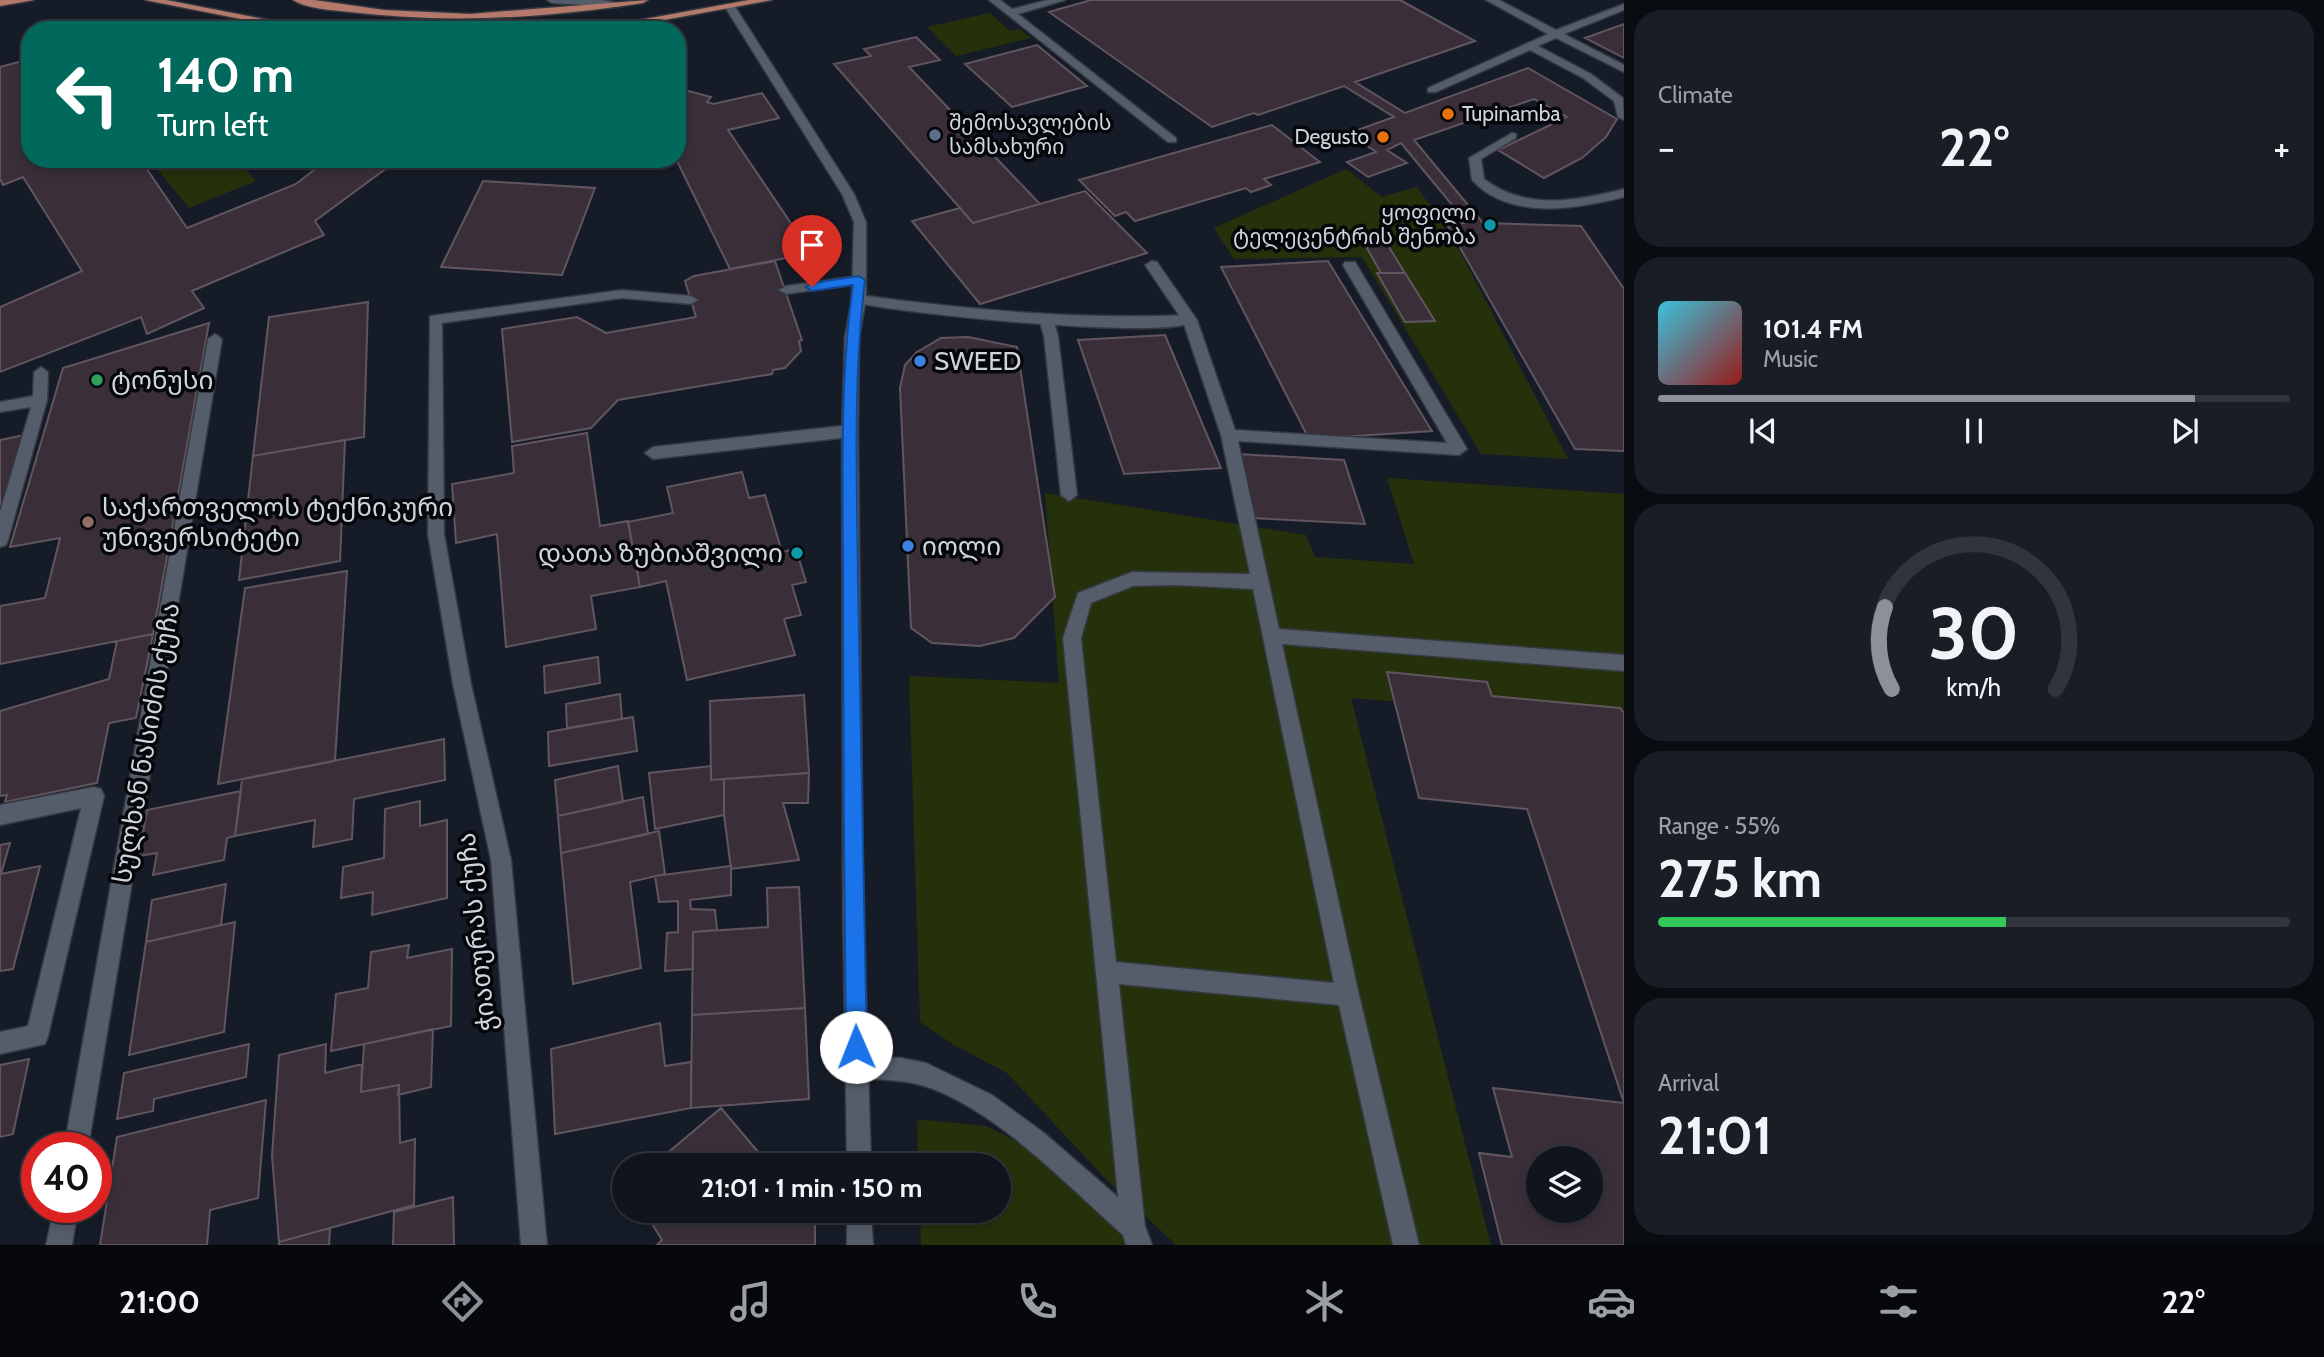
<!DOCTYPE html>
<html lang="en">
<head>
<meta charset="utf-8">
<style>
	:root { --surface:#10151d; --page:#191e26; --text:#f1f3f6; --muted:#9c9fa4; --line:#30343b; --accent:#8c9099 }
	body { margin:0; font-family:Cabin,"Noto Sans Georgian",sans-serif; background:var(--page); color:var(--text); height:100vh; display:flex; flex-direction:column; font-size:26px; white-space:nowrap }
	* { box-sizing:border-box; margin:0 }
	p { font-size:23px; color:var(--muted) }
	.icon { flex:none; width:38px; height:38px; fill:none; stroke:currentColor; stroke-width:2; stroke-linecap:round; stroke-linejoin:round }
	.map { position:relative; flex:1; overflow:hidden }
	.details { display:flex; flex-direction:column; gap:10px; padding:10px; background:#090c10; width:700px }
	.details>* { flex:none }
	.hud { position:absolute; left:21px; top:21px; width:665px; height:147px; border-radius:28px; box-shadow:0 4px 10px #0003,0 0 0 2px var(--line); background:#00695c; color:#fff; overflow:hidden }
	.buttons { position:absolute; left:1526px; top:1146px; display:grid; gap:14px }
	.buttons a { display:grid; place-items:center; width:77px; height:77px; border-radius:50%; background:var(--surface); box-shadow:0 4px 10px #0003,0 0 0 2px var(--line); font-size:35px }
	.speed { position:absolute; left:21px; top:1132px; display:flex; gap:14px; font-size:35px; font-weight:700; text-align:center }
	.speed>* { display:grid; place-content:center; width:91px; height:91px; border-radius:50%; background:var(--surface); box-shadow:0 4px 10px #0003,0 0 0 2px var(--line); line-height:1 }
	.speed .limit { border:10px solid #d22; background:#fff; color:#111 }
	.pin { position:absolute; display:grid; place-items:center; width:60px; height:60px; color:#fff; margin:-72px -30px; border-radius:50% 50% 50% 0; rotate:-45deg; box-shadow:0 0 7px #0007 }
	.pin .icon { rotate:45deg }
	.me { position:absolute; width:77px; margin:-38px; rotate:359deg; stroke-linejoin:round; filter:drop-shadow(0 0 5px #0008) }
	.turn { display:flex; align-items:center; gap:24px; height:147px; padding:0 21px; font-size:32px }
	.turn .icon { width:91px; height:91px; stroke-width:2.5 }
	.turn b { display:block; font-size:49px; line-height:60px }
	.big { font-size:52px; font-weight:700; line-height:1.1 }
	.details .tile { flex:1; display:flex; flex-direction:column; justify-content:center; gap:10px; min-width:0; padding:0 24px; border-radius:28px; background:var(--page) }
	.details .dial { align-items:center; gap:0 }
	.dial svg { height:182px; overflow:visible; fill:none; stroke:var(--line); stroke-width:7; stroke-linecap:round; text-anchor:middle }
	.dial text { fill:var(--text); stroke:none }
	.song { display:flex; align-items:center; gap:21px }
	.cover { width:84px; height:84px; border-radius:10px; background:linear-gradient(135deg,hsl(190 70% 55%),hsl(0 70% 35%)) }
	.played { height:7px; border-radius:4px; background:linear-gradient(90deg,var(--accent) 85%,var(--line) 85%) }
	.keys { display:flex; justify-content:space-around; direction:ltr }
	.heat { display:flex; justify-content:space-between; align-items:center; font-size:38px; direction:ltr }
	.charge { height:10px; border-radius:5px; background:linear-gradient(90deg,#34c759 55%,var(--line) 0) }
	.trip { position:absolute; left:612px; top:1153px; width:399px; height:70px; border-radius:35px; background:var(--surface); box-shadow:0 4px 10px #0003,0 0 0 2px var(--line); font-weight:700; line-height:70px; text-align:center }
	.menu { display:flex; height:112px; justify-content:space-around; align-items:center; background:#06080c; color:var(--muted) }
	.menu .icon { width:49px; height:49px }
	.menu .active { color:var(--accent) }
	.menu b { font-size:32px; color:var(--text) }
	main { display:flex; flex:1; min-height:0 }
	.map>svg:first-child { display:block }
	.green { fill:#25310b }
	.building { fill:#3a2f38; stroke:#615560; stroke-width:2; fill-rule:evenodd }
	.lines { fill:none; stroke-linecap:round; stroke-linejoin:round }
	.lane-casing { stroke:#343840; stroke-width:3 }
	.street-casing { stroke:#343840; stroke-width:3 }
	.secondary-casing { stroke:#343840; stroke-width:3 }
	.primary-casing { stroke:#343840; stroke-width:3 }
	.lane { fill:#565d6a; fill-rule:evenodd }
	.street { fill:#565d6a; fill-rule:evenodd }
	.secondary { fill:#565d6a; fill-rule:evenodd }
	.primary { fill:#b5796c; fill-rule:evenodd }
	.route { fill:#1a73e8; stroke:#114b97; stroke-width:2 }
	.food-dot { fill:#e8710a; stroke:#05070b; stroke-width:2.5 }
	.service-dot { fill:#5c6f8a; stroke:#05070b; stroke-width:2.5 }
	.culture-dot { fill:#0f9aa8; stroke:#05070b; stroke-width:2.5 }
	.shop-dot { fill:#3f7fe0; stroke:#05070b; stroke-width:2.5 }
	.leisure-dot { fill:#2e9e5b; stroke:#05070b; stroke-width:2.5 }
	.education-dot { fill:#8d6e63; stroke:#05070b; stroke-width:2.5 }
	.labels { text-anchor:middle; stroke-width:7; stroke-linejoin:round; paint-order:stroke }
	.far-poi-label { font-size:21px; fill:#d0d4dc; stroke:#05070b; text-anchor:start }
	.poi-label { font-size:26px; fill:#d0d4dc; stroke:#05070b; text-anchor:start }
	.street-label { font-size:26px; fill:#d0d4dc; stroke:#05070b }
</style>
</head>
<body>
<main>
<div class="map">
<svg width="1624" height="1245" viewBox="0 0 1624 1245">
	<rect width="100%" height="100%" fill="#161c27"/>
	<path class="green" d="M990 13 1010 31 1020 29 1031 38 956 56 927 27Z
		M149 159H236L256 181 189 208Z
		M1346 169 1382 197 1417 187 1454 240 1568 459 1481 454 1362 257 1234 259 1214 228Z
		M1387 478 1624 494V719L1351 698 1491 1245H1176L1103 1176 1007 1073 954 1045 920 1022 909 676 1059 683 1045 493 1306 535 1315 557 1414 564Z
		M926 1120 986 1126 1029 1148 1133 1245H921L920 1211H999V1166L918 1165 917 1121Z"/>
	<path class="building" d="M1091 0H1400L1475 41 1355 82 1405 113 1528 68 1617 119 1606 137 1582 158 1544 178 1498 150 1567 117 1534 99 1414 140 1483 223 1581 226 1624 289V451L1575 449 1446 223H1467L1401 143 1387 150 1407 163 1368 177 1347 162 1376 152 1349 133 1394 117 1344 86 1258 115 1254 113 1212 127 1049 12Z
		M1624 24V58L1585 38Z
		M916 37 940 60 909 67 1040 204 973 223 834 64 871 56 864 49Z
		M1037 45 1087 86 1012 107 965 64Z
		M30 59V159H140L187 228 296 184 328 159H399L315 221 324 235 192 291 204 308 147 334 141 317 0 372V307L82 271 23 177 3 185 0 179V67Z
		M677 88 711 97 707 102 713 104 762 93 779 118 728 130 811 253 730 269 676 159Z
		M1272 125 1320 162 1264 179 1271 185 1251 192 1246 188 1135 221 1126 212 1115 216 1079 180Z
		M483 181 595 188 562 275 441 267Z
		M1085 191 1147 253 980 304 912 221 960 208 973 223Z
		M1359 234H1381L1405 273H1381Z
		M775 261 802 340 799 341 801 351 785 368 773 370 772 374 618 400 591 428 512 442 502 329 577 317 606 333 696 317 685 281 694 276Z
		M1328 261 1432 431 1309 439 1221 267Z
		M1377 273H1405L1435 321 1405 322Z
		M368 302 364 437 253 456 269 317Z
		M209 323 153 634 0 664V606L45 598 60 538 10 547 63 368Z
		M1165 335 1221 468 1124 474 1078 340Z
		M968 337 1017 347 1055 597 1014 638 980 646 932 643 911 628 900 388 905 365 917 352 941 338Z
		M587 433 600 526 628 521 640 587 591 596 596 629 506 647 497 534 456 543 452 484 514 473 512 446Z
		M24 435 0 518V440Z
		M345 440 340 561 239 580 253 456Z
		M1238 454 1344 460 1365 524 1253 518Z
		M742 472 749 498 765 495 782 552 796 549 806 582 792 585 801 615 784 619 795 655 687 680 666 581 640 587 628 522 673 513 667 487Z
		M347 571 335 761 218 784 245 588Z
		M153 634 136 718 109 723 97 783 5 802 7 795 0 796V711L109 679 117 641Z
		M598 657 600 683 545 693 544 666Z
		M1387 672 1487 682 1492 696 1620 708 1624 713V1245H1502L1479 1153 1512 1157 1493 1088 1624 1103 1527 809 1419 798ZM1538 1158H1591V1211H1538Z
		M620 694 622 719 567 728 566 704Z
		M804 695 809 773 711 780 710 701Z
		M633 717 637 751 549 766 548 732Z
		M444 739 445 780 354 799 352 839 313 847 315 820 235 836 242 779Z
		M618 766 623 802 558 816 555 780Z
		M711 766V780L724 779V815L655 829 649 773Z
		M809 773 808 803H783L799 860 731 869 724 815V779Z
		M241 791 235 836 227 838 224 860 153 875 157 853 139 856 147 810Z
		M643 797 648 834 561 853 558 816Z
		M420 801V826L447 820V898L372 915 373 892 341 898 343 867 384 858 385 809Z
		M659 831 665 874 630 882 641 968 573 984 561 853Z
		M10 843 1 874 40 866 13 969 0 971V845Z
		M731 866V895L690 900 691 909 715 910 717 930 693 932V969L665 971 667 933 678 932V901L659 902 655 876Z
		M226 884 221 925 146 942 152 900Z
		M799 887 805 1008 692 1015 693 932 768 927 767 888Z
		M235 922 224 1032 129 1055 146 942Z
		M409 945 407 958 452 949 451 1026 331 1051 336 994 368 988 371 952Z
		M805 1008 809 1099 691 1108 692 1015Z
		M660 1023 665 1066 691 1062V1108L555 1134 551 1049Z
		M433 1029 431 1087 398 1095 399 1085 361 1092 364 1044Z
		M249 1044 246 1077 154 1099 153 1111 117 1119 124 1073Z
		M326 1044 325 1073 362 1064 361 1092 399 1085 400 1143 415 1139 414 1205 279 1242 272 1156 279 1055Z
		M29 1059 13 1134 0 1137V1065Z
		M266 1100 258 1198 210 1210 207 1245H100L117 1137Z
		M721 1108 770 1166H652Z
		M453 1197 454 1245H393L394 1212Z
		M644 1211H808L815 1219V1245H657L662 1240Z
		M330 1228 329 1245H279V1242Z"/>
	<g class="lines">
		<defs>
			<path id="lane" d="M547 0H602L624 4 619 7 552 3Z
				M989 0H1000L1012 9 1048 0H1065L1018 14 1176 138V142H1168Z
				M1486 0H1499L1556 30 1624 4V10L1564 34 1624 65V72L1556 38 1538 46 1591 74 1623 98 1624 120 1618 117 1614 101 1583 78 1530 50 1436 92H1428V88L1548 34Z
				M1512 133 1516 134V138L1481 159 1484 179C1526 211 1576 201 1624 189V197C1576 209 1510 221 1472 180L1469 158Z
				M1152 261 1157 262 1197 320 1235 430 1447 443 1343 265 1345 262H1355L1467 449 1459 455 1238 441 1279 629 1624 655V671L1282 644 1359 995 1419 1245H1393L1339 1005 1119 984 1145 1227 1142 1236 1133 1239 1124 1236 1121 1227 1063 638 1078 593 1132 572 1250 574 1221 435 1183 321 1145 265ZM1176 585 1253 589 1334 983 1116 962 1081 638 1091 603 1133 586Z
				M859 276 866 280 864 283 786 294 779 290 786 286Z
				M622 290 691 296 698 300 691 304 622 298 442 323 444 534 442 539H430L428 534 430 316Z
				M1047 317 1054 322 1058 336 1077 495 1069 501 1061 495 1044 336 1040 322Z
				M41 367 48 372 47 400 8 540 6 545 0 547V512L31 407 0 412V402L33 396 34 372Z
				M850 425 858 431 850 437 653 459 645 453 653 447Z
				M94 787 101 789 104 796 48 1036 45 1044 0 1054V1032L28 1026 81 808 0 825V805Z"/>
			<path id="street" d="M859 295C969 310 1078 320 1190 315L1197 320C1176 342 895 313 854 302V296Z
				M215 334 222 339 88 1148H64L208 339Z
				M436 527 442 529 444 534 471 684 511 860 547 1245H521L491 860 453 684 428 534 430 529Z
				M857 1056 901 1058 926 1063 992 1095 1044 1133 1142 1218 1152 1245H1126L1123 1235C1068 1186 993 1106 921 1085 900 1079 878 1080 857 1078L849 1075 846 1067 849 1059Z
				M54 1208H78L72 1245H46Z"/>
			<path id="secondary" d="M726 5H734L854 194 866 222V299L859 337 858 431 863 901 871 1166H847L843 901 842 431 845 337 852 299 854 222 842 194 725 7Z
				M847 1211H871L873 1245H847Z"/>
			<path id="primary" d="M0 0H34L0 6Z
				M145 0H166L320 30H297Z
				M293 0H314L384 10 470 14 648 0 643 3C545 18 449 24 350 12 333 10 307 9 293 0Z
				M749 0H772L610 30H585Z"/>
		</defs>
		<use href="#lane" class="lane-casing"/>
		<use href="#street" class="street-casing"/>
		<use href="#secondary" class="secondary-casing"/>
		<use href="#primary" class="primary-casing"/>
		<use href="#lane" class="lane"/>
		<use href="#street" class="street"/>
		<use href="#secondary" class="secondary"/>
		<use href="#primary" class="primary"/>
	</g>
	<path class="route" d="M859 276 865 280C853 380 857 481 858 581 860 737 863 892 867 1047L864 1054 856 1057 849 1054 846 1047C844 892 843 736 843 581 843 482 839 383 853 285L812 291 806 287 812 283Z"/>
	<g class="food-dot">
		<circle cx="1448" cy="114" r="7"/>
		<circle cx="1383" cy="137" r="7"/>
	</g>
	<circle class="service-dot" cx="935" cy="135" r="7"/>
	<g class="culture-dot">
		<circle cx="1490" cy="225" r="7"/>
		<circle cx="797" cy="553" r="7"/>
	</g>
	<g class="shop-dot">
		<circle cx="920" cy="361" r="7"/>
		<circle cx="908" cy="546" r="7"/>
	</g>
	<circle class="leisure-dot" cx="97" cy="380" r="7"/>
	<circle class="education-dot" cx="88" cy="522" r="7"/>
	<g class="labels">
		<g class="far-poi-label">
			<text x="1462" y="121">Tupinamba</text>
			<text x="949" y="130">შემოსავლების<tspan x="949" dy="24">სამსახური</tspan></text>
			<text x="1369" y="144" text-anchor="end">Degusto</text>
			<text x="1476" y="220" text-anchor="end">ყოფილი<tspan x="1476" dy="24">ტელეცენტრის შენობა</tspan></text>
		</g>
		<g class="poi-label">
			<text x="934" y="370">SWEED</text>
			<text x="111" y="389">ტონუსი</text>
			<text x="102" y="516">საქართველოს ტექნიკური<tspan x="102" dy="30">უნივერსიტეტი</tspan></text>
			<text x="922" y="555">იოლი</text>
			<text x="783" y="562" text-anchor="end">დათა ზუბიაშვილი</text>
		</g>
		<g class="street-label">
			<text transform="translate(146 743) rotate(-80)" y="9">სულხან ნასიძის ქუჩა</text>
			<text transform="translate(476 932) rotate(-96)" y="9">ჭიათურას ქუჩა</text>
		</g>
	</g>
</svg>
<div class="buttons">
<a><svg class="icon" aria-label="layers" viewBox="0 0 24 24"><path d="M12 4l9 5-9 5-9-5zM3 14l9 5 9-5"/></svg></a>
</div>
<div class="speed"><div class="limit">40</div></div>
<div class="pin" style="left:812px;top:287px;background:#d93025"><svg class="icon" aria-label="arrive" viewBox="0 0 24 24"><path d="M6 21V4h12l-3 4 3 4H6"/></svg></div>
<svg class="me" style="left:856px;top:1047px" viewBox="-20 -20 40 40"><circle r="19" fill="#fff"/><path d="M0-13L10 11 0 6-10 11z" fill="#1a73e8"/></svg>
<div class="trip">21:01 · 1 min · 150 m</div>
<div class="hud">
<div class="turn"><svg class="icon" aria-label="left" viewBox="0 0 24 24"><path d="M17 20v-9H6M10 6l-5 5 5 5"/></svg><div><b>140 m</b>Turn left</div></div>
</div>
</div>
<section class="details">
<div class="tile"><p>Climate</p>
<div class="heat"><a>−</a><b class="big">22°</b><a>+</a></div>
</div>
<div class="tile">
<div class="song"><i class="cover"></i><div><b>101.4 FM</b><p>Music</p></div></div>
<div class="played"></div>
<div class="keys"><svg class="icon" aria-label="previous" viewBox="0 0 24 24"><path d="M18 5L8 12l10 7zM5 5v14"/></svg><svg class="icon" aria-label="pause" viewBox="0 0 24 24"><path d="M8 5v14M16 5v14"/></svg><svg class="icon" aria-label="next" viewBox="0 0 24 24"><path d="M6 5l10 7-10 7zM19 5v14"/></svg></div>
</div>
<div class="tile dial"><svg viewBox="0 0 100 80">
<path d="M14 69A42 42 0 1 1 86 69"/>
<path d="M14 69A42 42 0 0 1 11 33" stroke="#8c9099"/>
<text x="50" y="56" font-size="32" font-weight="700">30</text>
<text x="50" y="72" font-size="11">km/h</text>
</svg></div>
<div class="tile"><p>Range · 55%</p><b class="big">275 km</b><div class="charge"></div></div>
<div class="tile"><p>Arrival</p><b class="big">21:01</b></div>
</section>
</main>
<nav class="menu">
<b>21:00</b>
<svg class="icon active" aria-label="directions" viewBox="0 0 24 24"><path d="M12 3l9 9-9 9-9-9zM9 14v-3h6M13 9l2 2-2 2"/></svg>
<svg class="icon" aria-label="music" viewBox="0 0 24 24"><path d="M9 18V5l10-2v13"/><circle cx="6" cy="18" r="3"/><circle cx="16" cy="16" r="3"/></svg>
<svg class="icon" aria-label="phone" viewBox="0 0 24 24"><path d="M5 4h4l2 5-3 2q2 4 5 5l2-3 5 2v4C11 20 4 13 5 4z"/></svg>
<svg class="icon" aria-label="climate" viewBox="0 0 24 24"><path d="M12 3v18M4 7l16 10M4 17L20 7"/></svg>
<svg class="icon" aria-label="car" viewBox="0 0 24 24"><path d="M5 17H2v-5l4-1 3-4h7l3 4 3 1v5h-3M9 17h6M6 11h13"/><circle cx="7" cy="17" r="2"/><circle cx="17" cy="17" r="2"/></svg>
<svg class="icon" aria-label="filters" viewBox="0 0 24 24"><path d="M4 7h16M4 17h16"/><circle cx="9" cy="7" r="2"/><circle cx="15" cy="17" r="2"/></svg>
<b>22°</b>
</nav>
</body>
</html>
